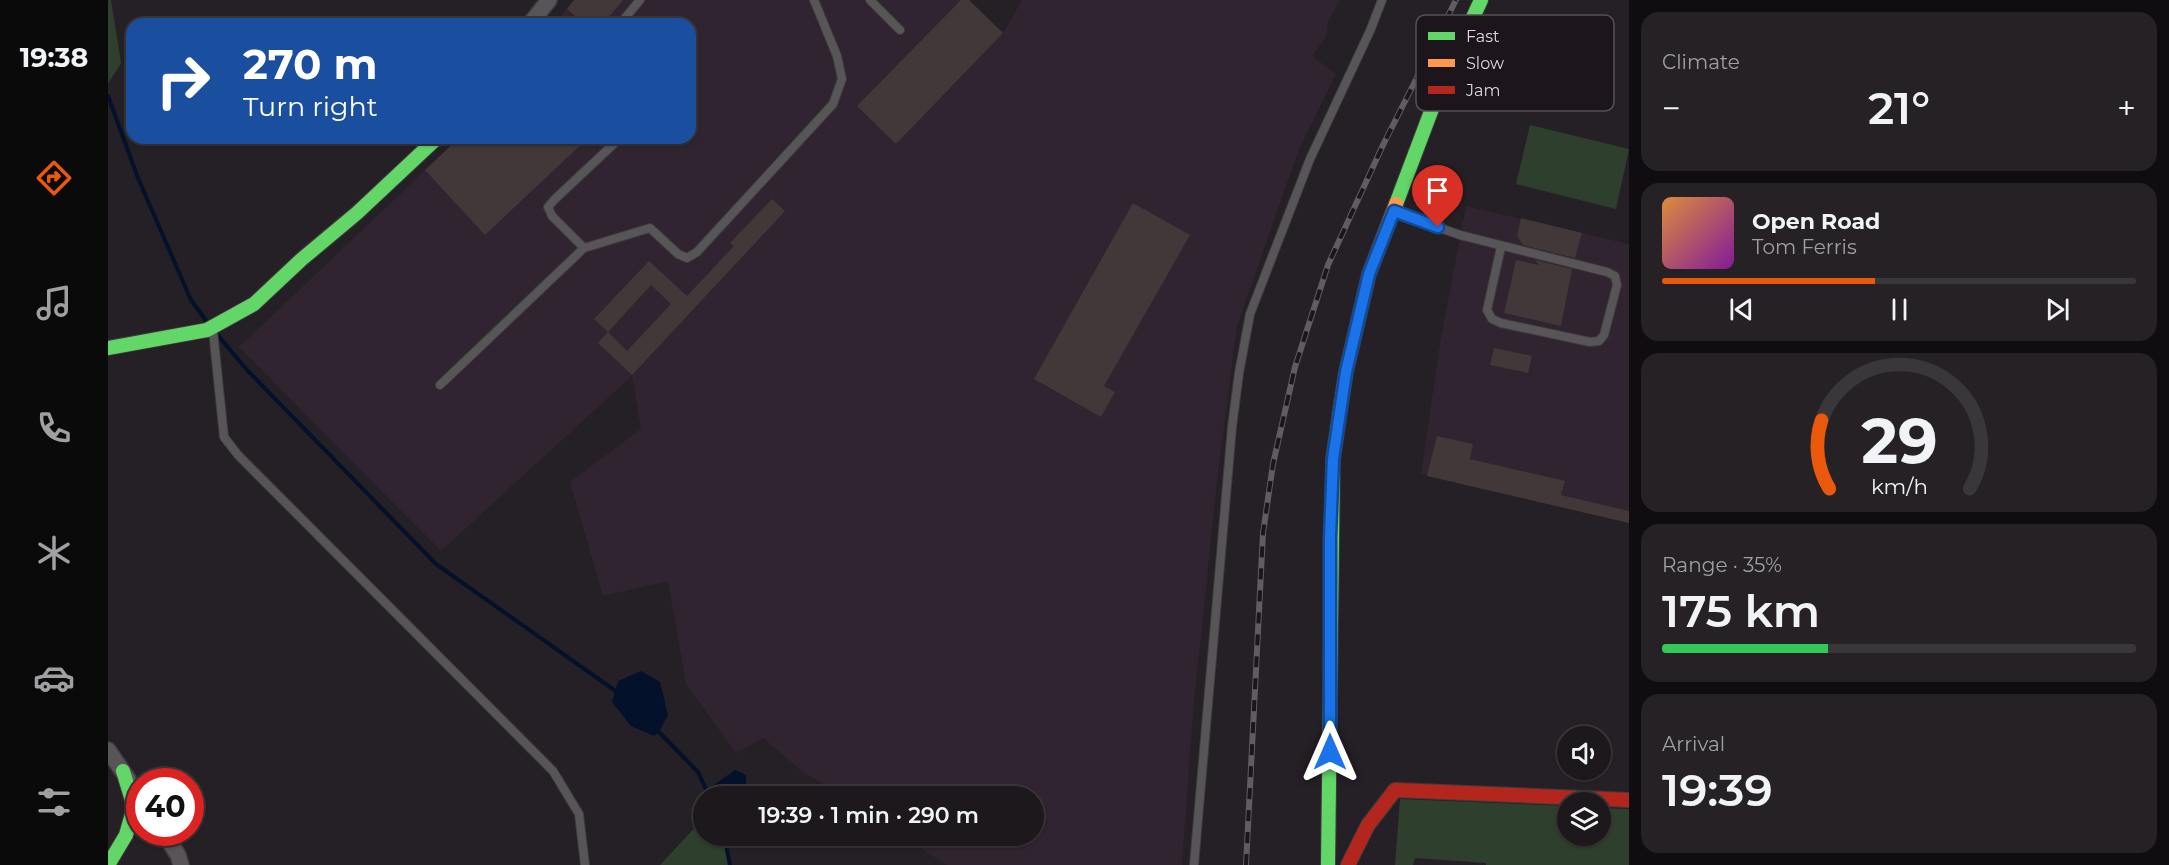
<!DOCTYPE html>
<html lang="en">
<head>
<meta charset="utf-8">
<style>
	:root { --surface:#1c181c; --page:#252125; --text:#f1f3f6; --muted:#a0a0a3; --line:#3a373b; --accent:#ea580c }
	body { margin:0; font-family:Montserrat,sans-serif; background:var(--page); color:var(--text); height:100vh; display:flex; flex-direction:column; font-size:22px; white-space:nowrap }
	* { box-sizing:border-box; margin:0 }
	p { font-size:20px; color:var(--muted) }
	.icon { flex:none; width:33px; height:33px; fill:none; stroke:currentColor; stroke-width:2; stroke-linecap:round; stroke-linejoin:round }
	.map { position:relative; flex:1; overflow:hidden }
	.drawer { display:flex; flex-direction:column; gap:12px; padding:12px; background:#0f0d0f; width:540px }
	.drawer>* { flex:none }
	.banner { position:absolute; left:18px; top:18px; width:570px; height:126px; border-radius:18px; box-shadow:0 2px 4px #0004,0 0 0 2px var(--line); background:#1a4fa0; color:#fff; overflow:hidden }
	.tools { position:absolute; left:1449px; top:726px; display:grid; gap:12px }
	.tools a { display:grid; place-items:center; width:54px; height:54px; border-radius:50%; background:var(--surface); box-shadow:0 2px 4px #0004,0 0 0 2px var(--line); font-size:30px }
	.speed { position:absolute; left:18px; top:768px; display:flex; gap:12px; font-size:30px; font-weight:700; text-align:center }
	.speed>* { display:grid; place-content:center; width:78px; height:78px; border-radius:50%; background:var(--surface); box-shadow:0 2px 4px #0004,0 0 0 2px var(--line); line-height:1 }
	.speed .limit { border:9px solid #d22; background:#fff; color:#111 }
	.pin { position:absolute; display:grid; place-items:center; width:51px; height:51px; color:#fff; margin:-62px -26px; border-radius:50% 50% 50% 0; rotate:-45deg; box-shadow:0 0 6px #0007 }
	.pin .icon { rotate:45deg }
	.me { position:absolute; width:66px; margin:-33px; rotate:0deg; stroke-linejoin:round; filter:drop-shadow(0 0 4px #0008) }
	.turn { display:flex; align-items:center; gap:21px; height:126px; padding:0 18px; font-size:27px }
	.turn .icon { width:78px; height:78px; stroke-width:2.5 }
	.turn b { display:block; font-size:42px; line-height:51px }
	.big { font-size:45px; font-weight:600; line-height:1.1 }
	.drawer .widget { flex:1; display:flex; flex-direction:column; justify-content:center; gap:9px; min-width:0; padding:0 21px; border-radius:18px; background:var(--page) }
	.drawer .dial { align-items:center; gap:0 }
	.dial svg { height:156px; overflow:visible; fill:none; stroke:var(--line); stroke-width:7; stroke-linecap:round; text-anchor:middle }
	.dial text { fill:var(--text); stroke:none }
	.song { display:flex; align-items:center; gap:18px }
	.cover { width:72px; height:72px; border-radius:9px; background:linear-gradient(135deg,hsl(30 70% 55%),hsl(290 70% 35%)) }
	.played { height:6px; border-radius:3px; background:linear-gradient(90deg,var(--accent) 45%,var(--line) 45%) }
	.keys { display:flex; justify-content:space-around; direction:ltr }
	.heat { display:flex; justify-content:space-between; align-items:center; font-size:33px; direction:ltr }
	.charge { height:9px; border-radius:4px; background:linear-gradient(90deg,#34c759 35%,var(--line) 0) }
	.trip { position:absolute; left:585px; top:786px; width:351px; height:60px; border-radius:30px; background:var(--surface); box-shadow:0 2px 4px #0004,0 0 0 2px var(--line); font-weight:600; line-height:60px; text-align:center }
	main { display:flex; flex:1; min-height:0 }
	.tabs { display:flex; flex-direction:column; width:108px; justify-content:space-around; align-items:center; background:#0b0a0b; color:var(--muted) }
	.tabs .icon { width:42px; height:42px }
	.tabs .active { color:var(--accent) }
	.tabs b { font-size:27px; color:var(--text) }
	.map>svg:first-child { display:block }
	.built { fill:#2f242f }
	.green { fill:#2f3f2d }
	.water { fill:#03112a }
	.lines { fill:none; stroke-linecap:round; stroke-linejoin:round }
	.stream { stroke:#03112a; stroke-width:4 }
	.building { fill:#423839; fill-rule:evenodd }
	.lane-casing { stroke:#403b3f; stroke-width:10 }
	.street-casing { stroke:#403b3f; stroke-width:18 }
	.fast-casing { stroke:#403b3f; stroke-width:16 }
	.slow-casing { stroke:#403b3f; stroke-width:16 }
	.jam-casing { stroke:#403b3f; stroke-width:16 }
	.lane { stroke:#585558; stroke-width:8 }
	.street { stroke:#585558; stroke-width:15 }
	.fast { stroke:#63d668; stroke-width:14 }
	.slow { stroke:#ff974d; stroke-width:14 }
	.jam { stroke:#b3261e; stroke-width:14 }
	.rail-casing { stroke:#605c60; stroke-width:6 }
	.rail { stroke:#1c151c; stroke-width:4; stroke-dasharray:11; stroke-linecap:butt }
	.route-casing { stroke:#114b97; stroke-width:15 }
	.route { stroke:#1a73e8; stroke-width:10 }
	.key { fill:#1c151c; stroke:#565056; stroke-width:1.5 }
	.key-label { font-size:16px; fill:#ded8dd }
</style>
</head>
<body>
<main>
<nav class="tabs">
<b>19:38</b>
<svg class="icon active" aria-label="directions" viewBox="0 0 24 24"><path d="M12 3l9 9-9 9-9-9zM9 14v-3h6M13 9l2 2-2 2"/></svg>
<svg class="icon" aria-label="music" viewBox="0 0 24 24"><path d="M9 18V5l10-2v13"/><circle cx="6" cy="18" r="3"/><circle cx="16" cy="16" r="3"/></svg>
<svg class="icon" aria-label="phone" viewBox="0 0 24 24"><path d="M5 4h4l2 5-3 2q2 4 5 5l2-3 5 2v4C11 20 4 13 5 4z"/></svg>
<svg class="icon" aria-label="climate" viewBox="0 0 24 24"><path d="M12 3v18M4 7l16 10M4 17L20 7"/></svg>
<svg class="icon" aria-label="car" viewBox="0 0 24 24"><path d="M5 17H2v-5l4-1 3-4h7l3 4 3 1v5h-3M9 17h6M6 11h13"/><circle cx="7" cy="17" r="2"/><circle cx="17" cy="17" r="2"/></svg>
<svg class="icon" aria-label="filters" viewBox="0 0 24 24"><path d="M4 7h16M4 17h16"/><circle cx="9" cy="7" r="2"/><circle cx="15" cy="17" r="2"/></svg>
</nav>
<div class="map">
<svg width="1521" height="865" viewBox="0 0 1521 865">
	<rect width="100%" height="100%" fill="#252025"/>
	<path class="built" d="M466 0H861L895 33 914 0H1232L1220 22 1219 36 1204 56 1228 74 1191 149 1129 326 1109 482 1085 713 1074 865H839L794 836H926V796H733L694 771 655 738 628 753 578 684 560 581 495 596 462 482 533 429 524 376 333 551 131 347 351 138H582V24H446Z
		M1358 206 1521 244V523L1313 474 1333 337Z"/>
	<path class="green" d="M0 0H3L13 63 0 84Z
		M1422 125 1521 149 1508 209 1408 184Z
		M1292 799 1459 806 1460 836H1492L1493 808 1521 809V865H1378V863L1307 858 1305 865H1287Z
		M594 820 596 836H616L622 865H552Z"/>
	<path class="water" d="M533 671 552 682 560 715 551 732 546 736 523 726 504 702 510 681Z
		M627 770 638 775V796H598L603 787Z"/>
	<g class="lines">
		<path class="stream" d="M0 96 30 178 83 300 99 322
			M108 333 139 370 328 564 509 692
			M549 730 590 772 601 796
			M616 836 622 865"/>
	</g>
	<path class="building" d="M466 0H515L495 24H477L459 9Z
		M853 0H861L895 33 788 144 749 106Z
		M351 138H480L377 235 317 170Z
		M664 199 677 211 524 375 490 343 500 332 486 319 541 261 579 296 626 246 622 243ZM543 285 563 304 519 351 500 332Z
		M1025 203 1082 235 996 386 1007 392 993 417 926 379Z
		M1413 218 1474 233 1467 258 1415 245 1409 236Z
		M1408 260 1431 265 1427 260 1464 269 1453 326 1396 313Z
		M1386 348 1424 356 1420 373 1382 365Z
		M1329 436 1365 444 1362 459 1457 481 1453 495 1521 511V523L1319 476Z"/>
	<g class="lines">
		<defs>
			<path id="lane" d="M762 0 792 30
				M512 24 532 0
				M1287 212 1352 235 1499 272 1507 276 1509 285 1496 335 1491 341 1482 342 1393 323 1384 319 1379 310 1393 247
				M476 248 542 228 570 254 579 258 589 252 725 104 734 79 729 56 706 0
				M105 331 116 437 130 455 445 771 471 814 477 865
				M332 385 476 248 444 216 440 207 446 200 512 138
				M1086 865 1124 427 1131 373 1142 314 1202 159 1262 31 1274 0"/>
			<path id="street" d="M422 24 441 0
				M0 750 20 779
				M55 832 70 855 73 865"/>
			<path id="fast" d="M1288 204 1330 93 1373 0
				M0 348 99 330 146 304 194 259 249 213 329 138
				M0 865 18 835 26 807 15 771
				M1220 865 1225 459 1233 404"/>
			<path id="slow" d="M1233 404 1238 372 1261 274 1288 204"/>
			<path id="jam" d="M1240 865 1260 825 1287 790 1521 800"/>
		</defs>
		<use href="#lane" class="lane-casing"/>
		<use href="#street" class="street-casing"/>
		<use href="#fast" class="fast-casing"/>
		<use href="#slow" class="slow-casing"/>
		<use href="#jam" class="jam-casing"/>
		<use href="#lane" class="lane"/>
		<use href="#street" class="street"/>
		<use href="#fast" class="fast"/>
		<use href="#slow" class="slow"/>
		<use href="#jam" class="jam"/>
		<defs>
			<path id="rail" d="M1138 865 1155 533 1165 464 1187 367 1220 265 1275 145 1348 0"/>
		</defs>
		<use href="#rail" class="rail-casing"/>
		<use href="#rail" class="rail"/>
	</g>
	<g class="lines">
		<defs>
			<path id="route" d="M1222 752V537L1225 459 1238 372 1261 274 1286 211 1330 227"/>
		</defs>
		<use href="#route" class="route-casing"/>
		<use href="#route" class="route"/>
	</g>
	<rect x="1308" y="15" width="198" height="96" rx="9" class="key"/>
	<rect x="1320" y="32" width="27" height="8" fill="#63d668"/>
	<rect x="1320" y="59" width="27" height="8" fill="#ff974d"/>
	<rect x="1320" y="86" width="27" height="8" fill="#b3261e"/>
	<g class="key-label">
		<text x="1358" y="42">Fast</text>
		<text x="1358" y="69">Slow</text>
		<text x="1358" y="96">Jam</text>
	</g>
</svg>
<div class="tools">
<a><svg class="icon" aria-label="sound" viewBox="0 0 24 24"><path d="M4 9h4l5-4v14l-5-4H4zM17 9q2 3 0 6"/></svg></a>
<a><svg class="icon" aria-label="layers" viewBox="0 0 24 24"><path d="M12 4l9 5-9 5-9-5zM3 14l9 5 9-5"/></svg></a>
</div>
<div class="speed"><div class="limit">40</div></div>
<div class="pin" style="left:1330px;top:227px;background:#d93025"><svg class="icon" aria-label="arrive" viewBox="0 0 24 24"><path d="M6 21V4h12l-3 4 3 4H6"/></svg></div>
<svg class="me" style="left:1222px;top:752px" viewBox="-20 -20 40 40"><path d="M0-17L14 15 0 8-14 15z" fill="#1a73e8" stroke="#fff" stroke-width="4"/></svg>
<div class="trip">19:39 · 1 min · 290 m</div>
<div class="banner">
<div class="turn"><svg class="icon" aria-label="right" viewBox="0 0 24 24"><path d="M7 20v-9h11M14 6l5 5-5 5"/></svg><div><b>270 m</b>Turn right</div></div>
</div>
</div>
<section class="drawer">
<div class="widget"><p>Climate</p>
<div class="heat"><a>−</a><b class="big">21°</b><a>+</a></div>
</div>
<div class="widget">
<div class="song"><i class="cover"></i><div><b>Open Road</b><p>Tom Ferris</p></div></div>
<div class="played"></div>
<div class="keys"><svg class="icon" aria-label="previous" viewBox="0 0 24 24"><path d="M18 5L8 12l10 7zM5 5v14"/></svg><svg class="icon" aria-label="pause" viewBox="0 0 24 24"><path d="M8 5v14M16 5v14"/></svg><svg class="icon" aria-label="next" viewBox="0 0 24 24"><path d="M6 5l10 7-10 7zM19 5v14"/></svg></div>
</div>
<div class="widget dial"><svg viewBox="0 0 100 80">
<path d="M14 69A42 42 0 1 1 86 69"/>
<path d="M14 69A42 42 0 0 1 10 34" stroke="#ea580c"/>
<text x="50" y="56" font-size="32" font-weight="700">29</text>
<text x="50" y="72" font-size="11">km/h</text>
</svg></div>
<div class="widget"><p>Range · 35%</p><b class="big">175 km</b><div class="charge"></div></div>
<div class="widget"><p>Arrival</p><b class="big">19:39</b></div>
</section>
</main>
</body>
</html>
